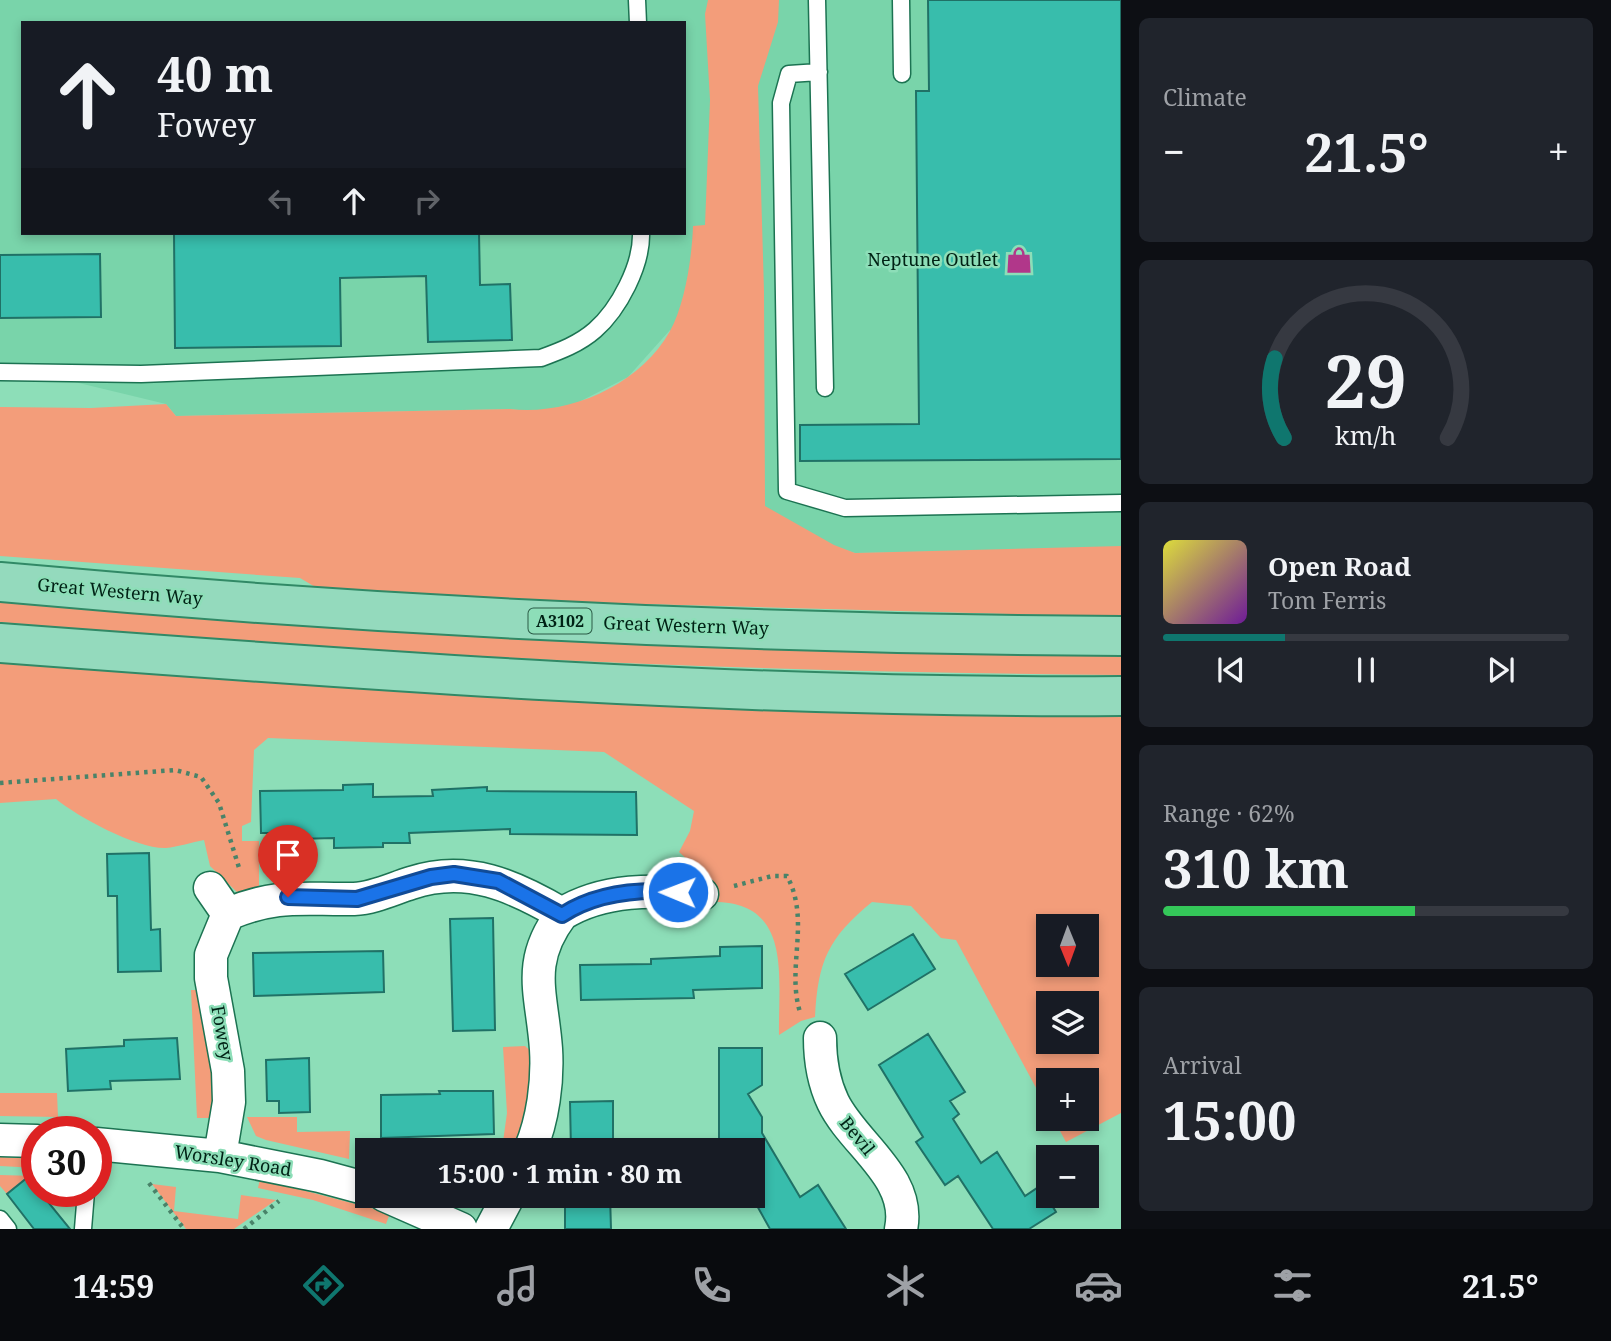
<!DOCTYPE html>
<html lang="en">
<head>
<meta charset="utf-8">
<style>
	:root { --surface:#171b24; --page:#20242c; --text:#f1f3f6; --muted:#9ea1a6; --line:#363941; --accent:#0f766e }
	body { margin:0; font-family:"Noto Serif",serif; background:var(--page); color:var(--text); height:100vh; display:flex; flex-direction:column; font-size:26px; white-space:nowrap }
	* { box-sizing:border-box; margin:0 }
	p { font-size:23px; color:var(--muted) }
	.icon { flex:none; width:38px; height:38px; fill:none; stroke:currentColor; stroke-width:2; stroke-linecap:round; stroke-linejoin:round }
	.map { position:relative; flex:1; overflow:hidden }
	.details { display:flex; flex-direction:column; gap:18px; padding:18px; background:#0d0f14; width:490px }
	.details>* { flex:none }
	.guide { position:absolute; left:21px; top:21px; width:665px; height:214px; border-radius:0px; box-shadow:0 4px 10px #0003; background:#171b24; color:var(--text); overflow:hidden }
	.needle { width:46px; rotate:179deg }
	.buttons { position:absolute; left:1036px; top:914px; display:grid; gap:14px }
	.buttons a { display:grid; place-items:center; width:63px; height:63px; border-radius:0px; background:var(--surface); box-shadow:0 4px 10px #0003; font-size:35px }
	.speed { position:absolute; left:21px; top:1116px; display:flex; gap:14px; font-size:35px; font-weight:700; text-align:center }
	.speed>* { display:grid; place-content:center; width:91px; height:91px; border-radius:50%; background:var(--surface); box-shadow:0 4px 10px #0003; line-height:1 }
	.speed .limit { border:10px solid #d22; background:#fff; color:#111 }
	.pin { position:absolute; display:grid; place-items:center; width:60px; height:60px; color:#fff; margin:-72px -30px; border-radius:50% 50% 50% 0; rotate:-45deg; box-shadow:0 0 7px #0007 }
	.pin .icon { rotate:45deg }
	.me { position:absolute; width:77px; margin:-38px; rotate:271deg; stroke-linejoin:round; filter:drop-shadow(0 0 5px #0008) }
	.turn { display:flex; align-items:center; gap:24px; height:147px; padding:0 21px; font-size:32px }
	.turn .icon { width:91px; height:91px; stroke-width:2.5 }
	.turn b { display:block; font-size:49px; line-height:60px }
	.lanes { display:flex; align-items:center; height:66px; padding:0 21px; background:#0003; justify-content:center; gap:35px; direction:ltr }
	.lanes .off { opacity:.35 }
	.big { font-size:52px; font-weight:700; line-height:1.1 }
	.details .card { flex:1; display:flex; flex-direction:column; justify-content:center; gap:10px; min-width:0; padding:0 24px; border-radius:10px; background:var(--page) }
	.details .dial { align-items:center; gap:0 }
	.dial svg { height:182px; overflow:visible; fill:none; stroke:var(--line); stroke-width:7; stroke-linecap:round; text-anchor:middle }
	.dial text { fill:var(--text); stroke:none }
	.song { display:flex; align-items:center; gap:21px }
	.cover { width:84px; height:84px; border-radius:10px; background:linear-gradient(135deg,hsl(60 70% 55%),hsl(280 70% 35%)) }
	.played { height:7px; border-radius:4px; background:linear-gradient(90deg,var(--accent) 30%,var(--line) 30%) }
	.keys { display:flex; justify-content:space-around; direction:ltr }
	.heat { display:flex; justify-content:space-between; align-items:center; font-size:38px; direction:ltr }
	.charge { height:10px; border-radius:5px; background:linear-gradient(90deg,#34c759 62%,var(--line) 0) }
	.trip { position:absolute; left:355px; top:1138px; width:410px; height:70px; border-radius:0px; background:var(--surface); box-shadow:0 4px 10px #0003; font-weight:700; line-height:70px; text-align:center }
	.menu { display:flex; height:112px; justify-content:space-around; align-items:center; background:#090b0e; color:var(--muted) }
	.menu .icon { width:49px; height:49px }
	.menu .selected { color:var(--accent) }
	.menu b { font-size:32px; color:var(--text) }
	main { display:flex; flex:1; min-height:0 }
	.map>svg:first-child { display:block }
	.built { fill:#79d4aa; fill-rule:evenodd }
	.green { fill:#f39d7a; fill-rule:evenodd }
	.building { fill:#38bdac; stroke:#207166; stroke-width:2 }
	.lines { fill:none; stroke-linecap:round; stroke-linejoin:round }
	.service-casing { stroke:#1c7352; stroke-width:19 }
	.minor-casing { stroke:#1c7352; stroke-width:35 }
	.primary-casing { stroke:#318966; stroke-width:42 }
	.path { stroke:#498369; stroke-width:4.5; stroke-dasharray:3.5 5; stroke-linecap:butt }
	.service { stroke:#fff; stroke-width:16 }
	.minor { stroke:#fff; stroke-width:32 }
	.primary { stroke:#94dabd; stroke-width:38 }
	.route-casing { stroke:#114b97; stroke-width:18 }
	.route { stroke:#1a73e8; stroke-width:12 }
	.labels { text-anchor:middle; stroke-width:5; stroke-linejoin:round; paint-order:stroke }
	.shield { fill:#8ddeb8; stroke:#2a5a46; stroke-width:2 }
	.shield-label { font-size:16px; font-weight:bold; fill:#002215 }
	.poi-label { font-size:18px; fill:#002215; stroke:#8ddeb8; text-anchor:end }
	.street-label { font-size:18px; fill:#002215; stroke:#8ddeb8 }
</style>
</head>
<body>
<main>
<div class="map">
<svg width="1121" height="1229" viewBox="0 0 1121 1229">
	<rect width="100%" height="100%" fill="#8ddeb8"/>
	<path class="built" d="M0 0H1121V548L855 553 834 546 770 543 670 330 628 377 575 404 535 412 510 409 176 416 166 404 0 364ZM23 23H684V233H23Z"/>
	<path class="green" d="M708 0H779L778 22 758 86 764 291 765 506 834 545 855 553 1121 546V617L570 602 317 588 300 578 0 556V407L91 408 166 404 176 416 510 409C569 416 640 385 670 331 685 304 692 257 693 226L705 225 710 100 705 14Z
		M0 602C373 637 747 649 1121 656V675C747 672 372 656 0 622Z
		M0 662C373 695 747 712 1121 715V1113L1066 1142 1053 1118H1087V1080H1048V1110L956 940 941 938 911 906 872 902C828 938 818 961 815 1017L801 1021 779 1035C778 976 793 901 712 902L703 874 679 852 690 831 694 811 604 752 268 738 254 750 251 822 242 826V841H259V893L240 895 210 866 204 840C192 842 178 847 166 848 137 849 78 817 56 799L0 803ZM1048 926H1087V964H1048ZM1048 1003H1087V1041H1048Z
		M191 990H200L215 1060 213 1118H197Z
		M503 1047 525 1046 533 1053 529 1097 514 1150 502 1149 507 1113Z
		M0 1093H57L58 1117 0 1116Z
		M247 1117H297V1132L350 1131 349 1159 266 1140 256 1136Z
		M0 1157 37 1159V1168L0 1166Z
		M0 1175 37 1176V1188L28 1177 7 1194 0 1186Z
		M260 1179 390 1213 386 1224 313 1200 258 1188Z
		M152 1184 176 1187 174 1211 238 1219 241 1195 276 1200 234 1229H186Z"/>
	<path class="building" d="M928 0H1121V459L800 461V425L919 424 916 91H929Z
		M174 233H479L480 285 510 284 512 340 428 342 426 276 340 278 341 346 175 348Z
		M100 254 101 317 0 318V255Z
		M373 784V797L433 796 432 790 487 787V791L636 792 637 835 510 834V829L409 833 410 843H383V847L334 848V838L297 839V833H261L260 791 343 790V785Z
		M149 853 151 930 160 929 161 971 118 972 117 896H108L107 854Z
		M493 918 495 1030 453 1031 450 919Z
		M913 934 935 969 868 1010 845 974Z
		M762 946V988L693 990 694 998 581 1000 580 965 651 964V959L720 956V947Z
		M383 951 384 992 254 996 253 953Z
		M928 1034 965 1092 950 1101 959 1114 953 1119 981 1163 997 1152 1025 1196 1040 1186 1056 1212 1029 1229H993L958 1176 945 1185 916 1142 923 1137 879 1065Z
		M177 1038 180 1079 110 1081 111 1089 68 1091 66 1049 124 1046V1040Z
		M719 1048H762V1085L748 1094 762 1117V1133L800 1197 818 1185 846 1229H770L751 1195 752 1150H724L719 1142Z
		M309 1058 310 1112 279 1113V1101H267L266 1060Z
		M439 1091H493L494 1134 381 1138V1095L440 1094Z
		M613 1101V1148L571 1150 570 1102Z
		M28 1177 37 1192H40L70 1229H34L7 1194Z
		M565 1195H610L611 1229H565Z"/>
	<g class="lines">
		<defs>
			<path id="service" d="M637 0 638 23
				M817 0 825 388
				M901 0 902 74
				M819 72 789 74 781 103 787 491 845 508 1121 503
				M0 372 141 374 541 358C560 351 579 344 595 330 619 309 642 265 641 233
				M0 1219 8 1229
				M83 1229 86 1192"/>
			<path id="minor" d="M210 888 228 914
				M562 914C604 888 654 890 702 894
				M820 1038C820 1060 824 1083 833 1102 853 1144 912 1177 901 1229
				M0 1140 37 1141
				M96 1144 220 1156 320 1176 368 1189
				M220 1156 229 1102 228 1071 211 978V955L228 914C278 893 304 900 354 899 374 898 392 889 411 883 467 864 514 886 562 914 525 963 542 993 546 1049 548 1081 543 1120 530 1150
				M384 1195 461 1229
				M491 1229 509 1195"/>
			<path id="primary" d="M0 582C372 616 747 634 1121 636
				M0 643C373 671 747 699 1121 696"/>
		</defs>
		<use href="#service" class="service-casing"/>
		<use href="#minor" class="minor-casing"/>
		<use href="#primary" class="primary-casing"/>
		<path class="path" d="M0 783 175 770 201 777 219 803 240 871
			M734 886 772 876H787C811 921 786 967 800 1012
			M149 1183 184 1229
			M244 1229 279 1201"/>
		<use href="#service" class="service"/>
		<use href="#minor" class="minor"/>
		<use href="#primary" class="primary"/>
	</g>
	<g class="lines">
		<defs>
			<path id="route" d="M288 897 357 899 431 877 454 874 498 881 562 915C596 893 639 889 678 892"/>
		</defs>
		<use href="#route" class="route-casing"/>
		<use href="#route" class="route"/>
	</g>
	<defs>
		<symbol id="shop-bare" viewBox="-9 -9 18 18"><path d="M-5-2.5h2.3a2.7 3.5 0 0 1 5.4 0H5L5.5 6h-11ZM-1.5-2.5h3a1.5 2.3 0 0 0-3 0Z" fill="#b1378a" stroke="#8ddeb8" stroke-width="2.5" paint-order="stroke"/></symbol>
	</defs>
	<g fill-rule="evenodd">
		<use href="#shop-bare" x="1000" y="241" width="38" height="38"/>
	</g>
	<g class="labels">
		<rect class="shield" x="528.5" y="608.5" width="63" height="25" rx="5"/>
		<g class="shield-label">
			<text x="560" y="627">A3102</text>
		</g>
		<g class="poi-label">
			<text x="998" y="266">Neptune Outlet</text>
		</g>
		<g class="street-label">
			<text transform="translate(120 592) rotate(5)" y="6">Great Western Way</text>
			<text transform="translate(686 626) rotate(2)" y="6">Great Western Way</text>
			<text transform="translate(222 1033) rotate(80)" y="6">Fowey</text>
			<text transform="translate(857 1136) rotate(51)" y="6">Bevil</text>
			<text transform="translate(233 1161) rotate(9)" y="6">Worsley Road</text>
		</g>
	</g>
</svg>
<div class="buttons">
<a><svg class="needle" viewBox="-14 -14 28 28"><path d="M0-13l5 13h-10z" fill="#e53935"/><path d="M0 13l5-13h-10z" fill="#9ea1a6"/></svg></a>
<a><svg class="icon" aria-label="layers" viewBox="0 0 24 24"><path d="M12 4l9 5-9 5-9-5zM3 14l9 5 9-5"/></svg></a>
<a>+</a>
<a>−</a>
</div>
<div class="speed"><div class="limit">30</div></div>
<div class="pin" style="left:288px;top:897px;background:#d93025"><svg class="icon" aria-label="arrive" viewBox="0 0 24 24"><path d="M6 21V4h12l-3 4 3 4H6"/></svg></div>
<svg class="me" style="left:678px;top:892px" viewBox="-20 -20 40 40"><circle r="17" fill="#1a73e8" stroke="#fff" stroke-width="3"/><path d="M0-11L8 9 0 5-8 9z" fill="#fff"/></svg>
<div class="trip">15:00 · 1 min · 80 m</div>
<div class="guide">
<div class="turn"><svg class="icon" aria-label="ahead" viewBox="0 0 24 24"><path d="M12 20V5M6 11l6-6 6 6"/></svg><div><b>40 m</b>Fowey</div></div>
<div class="lanes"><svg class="icon off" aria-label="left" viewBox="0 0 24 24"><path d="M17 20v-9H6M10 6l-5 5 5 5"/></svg><svg class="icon" aria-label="ahead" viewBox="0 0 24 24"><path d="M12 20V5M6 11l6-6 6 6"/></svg><svg class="icon off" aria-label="right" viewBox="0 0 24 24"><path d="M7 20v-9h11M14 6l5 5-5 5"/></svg></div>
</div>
</div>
<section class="details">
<div class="card"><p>Climate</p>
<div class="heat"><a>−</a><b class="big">21.5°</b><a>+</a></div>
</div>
<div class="card dial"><svg viewBox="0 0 100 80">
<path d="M14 69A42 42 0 1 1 86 69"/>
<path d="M14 69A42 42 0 0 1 10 34" stroke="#0f766e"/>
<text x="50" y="56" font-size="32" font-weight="700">29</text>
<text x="50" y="72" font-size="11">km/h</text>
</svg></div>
<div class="card">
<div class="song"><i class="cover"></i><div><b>Open Road</b><p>Tom Ferris</p></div></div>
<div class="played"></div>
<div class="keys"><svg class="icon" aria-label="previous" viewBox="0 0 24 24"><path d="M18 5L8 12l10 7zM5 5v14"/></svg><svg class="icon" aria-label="pause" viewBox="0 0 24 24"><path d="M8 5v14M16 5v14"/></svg><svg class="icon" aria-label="next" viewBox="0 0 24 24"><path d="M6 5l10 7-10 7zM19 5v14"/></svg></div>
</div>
<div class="card"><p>Range · 62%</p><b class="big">310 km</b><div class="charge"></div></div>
<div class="card"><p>Arrival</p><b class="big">15:00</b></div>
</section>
</main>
<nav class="menu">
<b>14:59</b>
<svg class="icon selected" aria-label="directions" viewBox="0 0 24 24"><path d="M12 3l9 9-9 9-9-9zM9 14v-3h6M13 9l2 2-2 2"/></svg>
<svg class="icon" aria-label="music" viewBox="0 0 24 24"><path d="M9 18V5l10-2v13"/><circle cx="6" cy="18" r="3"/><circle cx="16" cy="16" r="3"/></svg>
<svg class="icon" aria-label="phone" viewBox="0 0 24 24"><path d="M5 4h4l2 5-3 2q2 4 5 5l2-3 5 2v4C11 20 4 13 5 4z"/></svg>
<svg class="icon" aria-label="climate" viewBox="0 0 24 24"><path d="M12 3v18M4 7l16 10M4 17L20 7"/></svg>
<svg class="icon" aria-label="car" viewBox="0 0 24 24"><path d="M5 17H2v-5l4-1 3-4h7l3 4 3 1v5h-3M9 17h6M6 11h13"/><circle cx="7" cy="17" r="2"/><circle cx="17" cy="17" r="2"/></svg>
<svg class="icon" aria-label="filters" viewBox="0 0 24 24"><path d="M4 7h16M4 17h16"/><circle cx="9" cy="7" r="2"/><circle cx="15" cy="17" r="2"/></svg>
<b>21.5°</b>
</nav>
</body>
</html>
